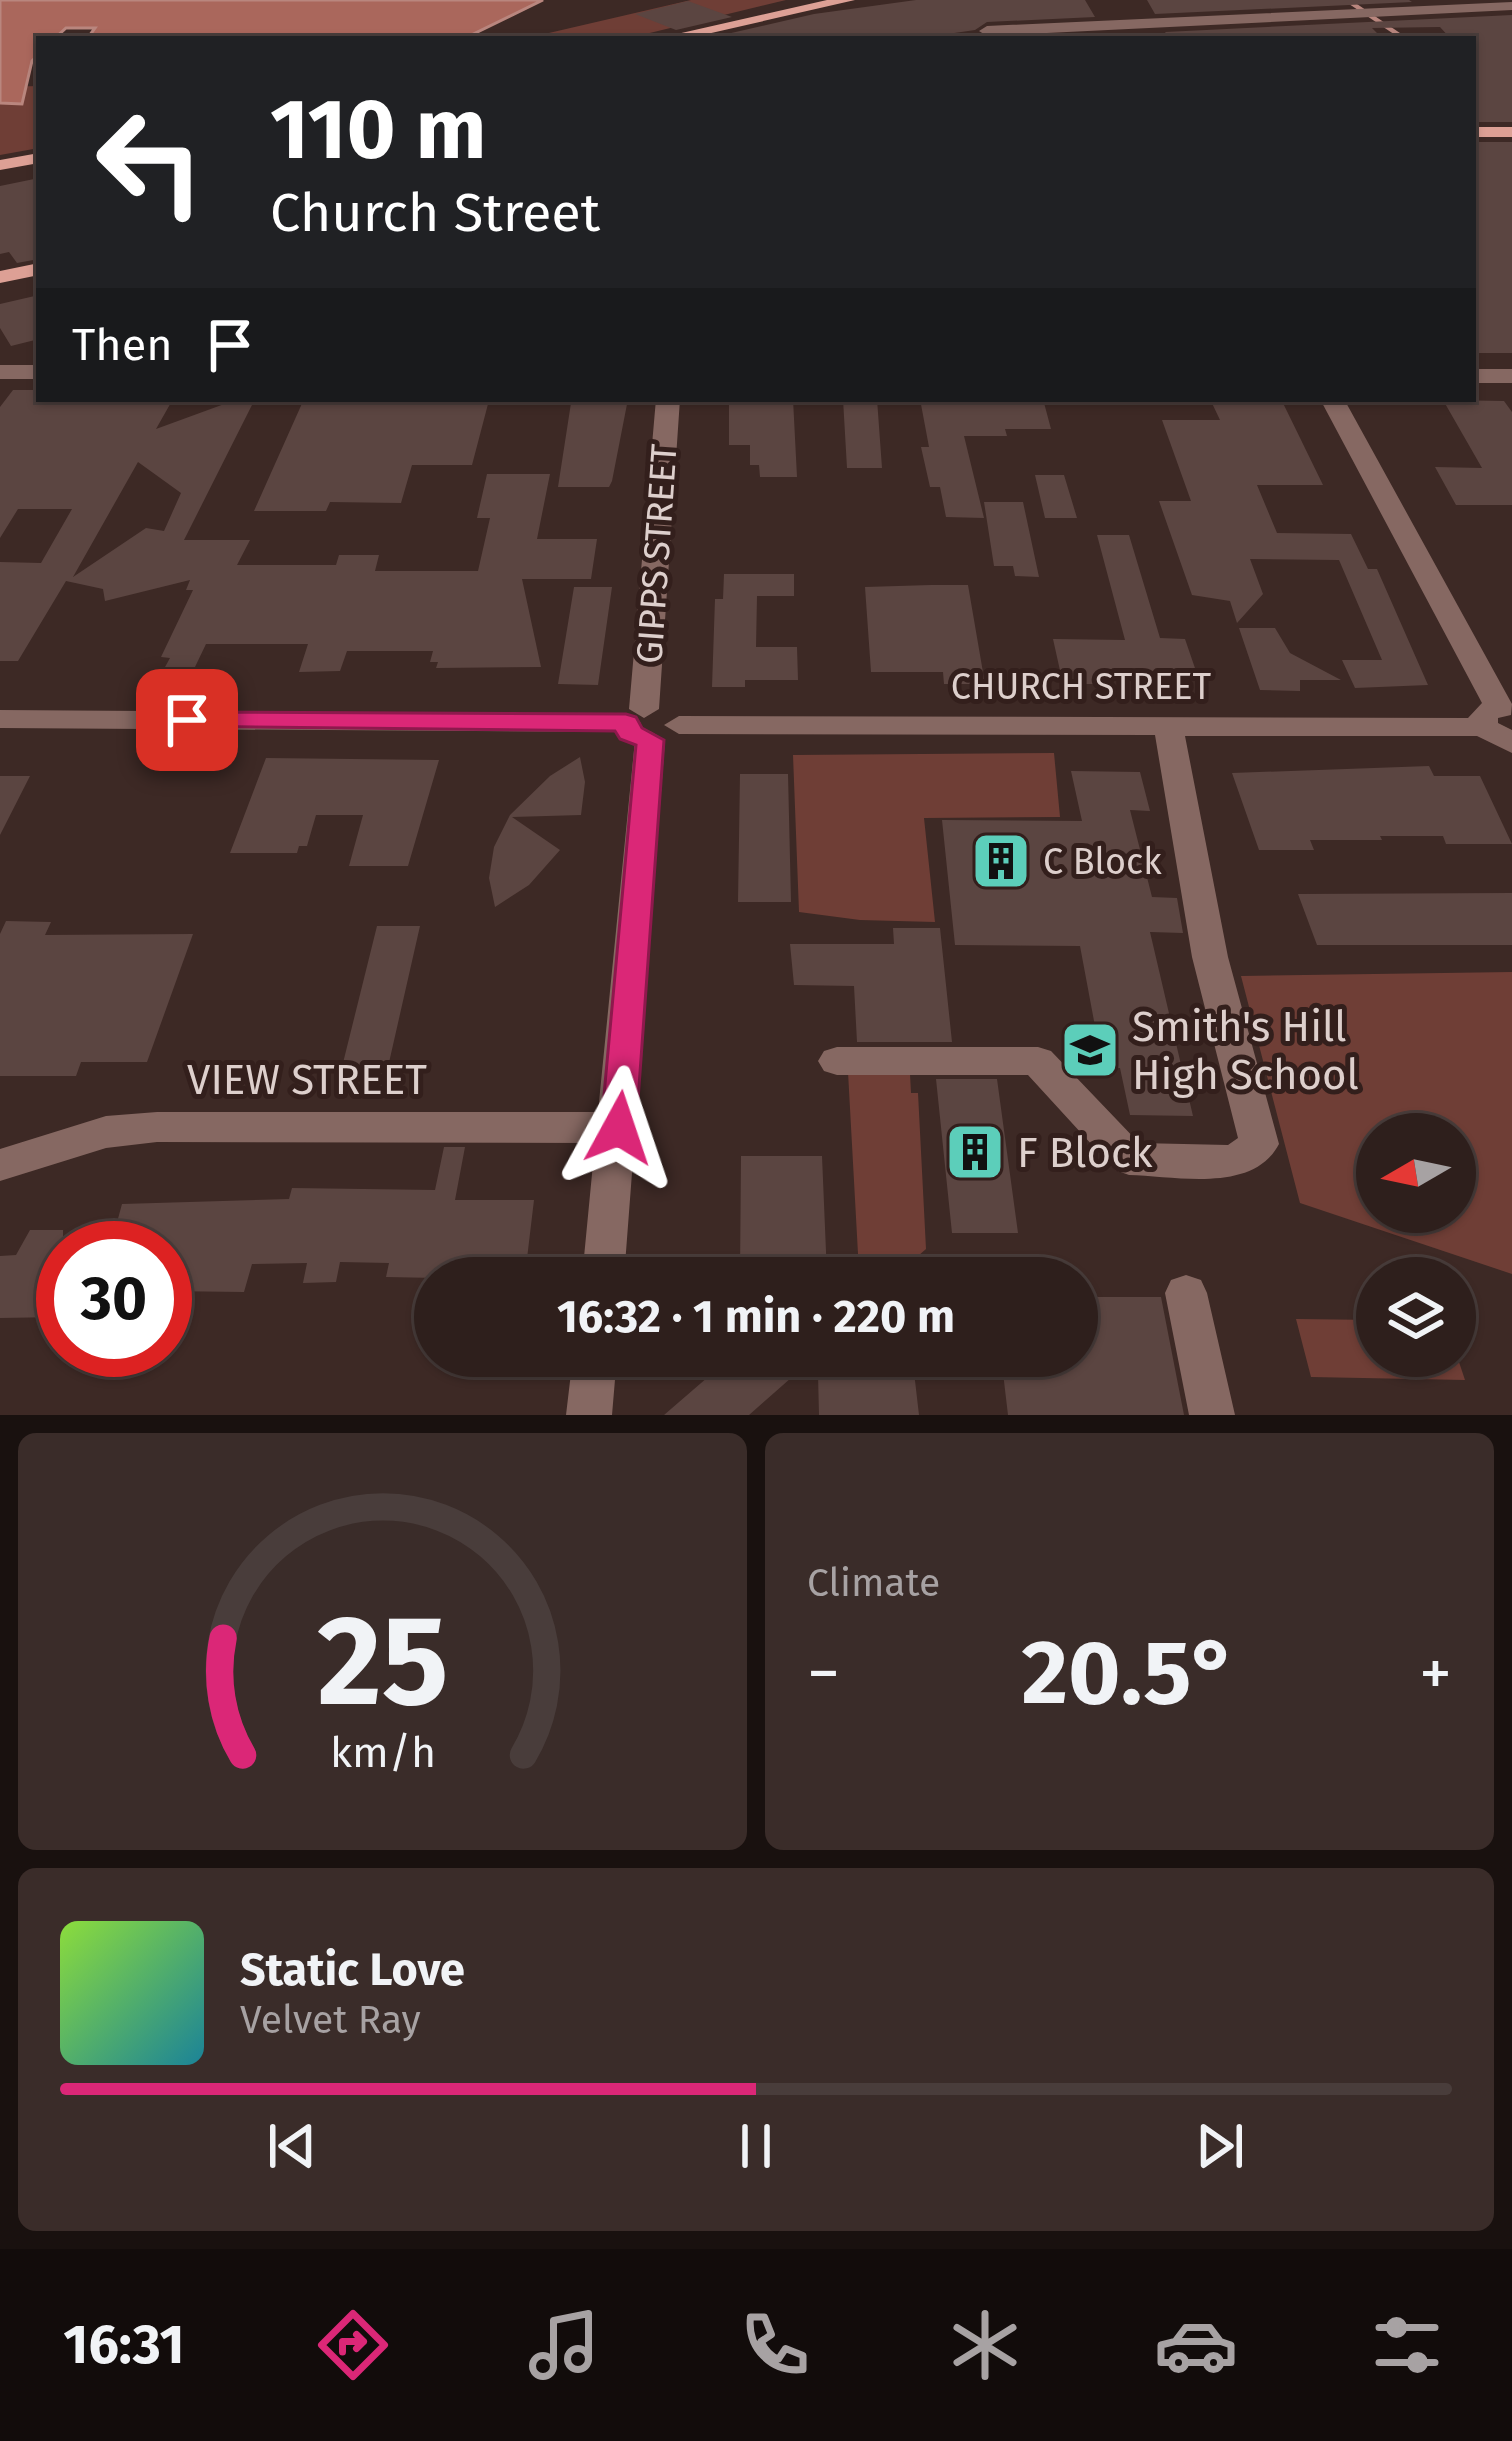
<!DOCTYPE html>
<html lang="en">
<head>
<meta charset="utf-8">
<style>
	:root { --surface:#2e1f1c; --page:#3a2c29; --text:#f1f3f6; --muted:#a7a2a3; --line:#493d3b; --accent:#db2777 }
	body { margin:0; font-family:"Fira Sans",sans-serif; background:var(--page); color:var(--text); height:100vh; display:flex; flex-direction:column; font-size:45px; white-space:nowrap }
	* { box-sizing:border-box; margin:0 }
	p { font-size:39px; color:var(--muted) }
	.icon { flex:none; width:66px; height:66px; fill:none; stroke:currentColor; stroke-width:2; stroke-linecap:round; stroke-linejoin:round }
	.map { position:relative; height:1415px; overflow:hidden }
	.details { display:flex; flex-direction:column; gap:18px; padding:18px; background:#19110f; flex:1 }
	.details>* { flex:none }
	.banner { position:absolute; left:36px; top:36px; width:1440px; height:366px; border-radius:0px; box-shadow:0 3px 9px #0004,0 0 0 3px var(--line); background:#202124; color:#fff; overflow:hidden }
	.needle { width:78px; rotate:261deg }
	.controls { position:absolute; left:1356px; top:1113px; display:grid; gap:24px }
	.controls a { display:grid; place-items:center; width:120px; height:120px; border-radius:50%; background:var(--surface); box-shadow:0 3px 9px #0004,0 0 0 3px var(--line); font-size:60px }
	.speed { position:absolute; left:36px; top:1221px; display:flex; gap:24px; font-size:60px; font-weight:700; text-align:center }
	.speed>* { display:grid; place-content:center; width:156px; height:156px; border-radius:50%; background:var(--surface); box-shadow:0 3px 9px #0004,0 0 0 3px var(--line); line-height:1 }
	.speed .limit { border:18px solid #d22; background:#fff; color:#111 }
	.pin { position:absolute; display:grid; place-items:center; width:102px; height:102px; color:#fff; margin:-51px; border-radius:24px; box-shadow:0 6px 18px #0006 }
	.me { position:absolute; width:132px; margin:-66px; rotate:5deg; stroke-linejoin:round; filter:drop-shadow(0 0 9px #0008) }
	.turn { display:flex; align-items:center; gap:42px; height:252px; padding:0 36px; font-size:54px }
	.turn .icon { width:156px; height:156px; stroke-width:2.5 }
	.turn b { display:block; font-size:84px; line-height:102px }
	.then { display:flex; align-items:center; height:114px; padding:0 36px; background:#0003; gap:24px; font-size:45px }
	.big { font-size:90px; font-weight:700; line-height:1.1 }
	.details .card { flex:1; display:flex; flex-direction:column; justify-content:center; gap:18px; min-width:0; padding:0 42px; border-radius:18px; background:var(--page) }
	.details .dial { align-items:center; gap:0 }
	.dial svg { height:312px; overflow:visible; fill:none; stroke:var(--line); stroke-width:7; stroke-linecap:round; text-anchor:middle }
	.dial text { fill:var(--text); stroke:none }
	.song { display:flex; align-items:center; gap:36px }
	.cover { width:144px; height:144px; border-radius:18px; background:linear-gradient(135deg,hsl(90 70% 55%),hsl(190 70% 35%)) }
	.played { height:12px; border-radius:6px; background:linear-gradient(90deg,var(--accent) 50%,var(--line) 50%) }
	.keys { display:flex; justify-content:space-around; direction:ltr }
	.heat { display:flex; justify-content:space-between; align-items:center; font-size:66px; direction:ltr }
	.details .tiles { flex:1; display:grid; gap:18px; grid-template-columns:1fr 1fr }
	.card:last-child { grid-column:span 2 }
	.trip { position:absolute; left:414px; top:1257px; width:684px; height:120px; border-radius:60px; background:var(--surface); box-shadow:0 3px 9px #0004,0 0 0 3px var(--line); font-weight:700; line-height:120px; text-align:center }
	.tabs { display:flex; height:192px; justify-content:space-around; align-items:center; background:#120c0b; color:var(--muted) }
	.tabs .icon { width:84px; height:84px }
	.tabs .current { color:var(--accent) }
	.tabs b { font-size:54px; color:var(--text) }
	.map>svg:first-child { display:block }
	.green { fill:#6f3e36; fill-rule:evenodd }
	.water { fill:#aa675c; stroke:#b9867e; stroke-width:3 }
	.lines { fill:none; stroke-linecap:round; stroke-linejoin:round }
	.stream { stroke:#b9867e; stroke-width:4.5 }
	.building { fill:#5b4541; fill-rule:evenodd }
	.minor { fill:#866862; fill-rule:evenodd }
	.major { fill:#dda095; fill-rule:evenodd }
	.route { fill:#db2777; stroke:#8e194d; stroke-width:3 }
	.labels { text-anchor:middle; stroke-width:10; stroke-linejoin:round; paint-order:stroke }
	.street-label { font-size:36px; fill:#ddcfcc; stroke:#331f1c }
	.poi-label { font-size:36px; fill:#ddcfcc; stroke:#331f1c; text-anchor:start }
	.near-poi-label { font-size:42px; fill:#ddcfcc; stroke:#331f1c; text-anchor:start }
	.near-street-label { font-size:42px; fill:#ddcfcc; stroke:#331f1c }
</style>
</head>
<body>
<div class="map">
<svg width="1512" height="1415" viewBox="0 0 1512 1415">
	<rect width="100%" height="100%" fill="#3d2925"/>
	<path class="green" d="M691 0H786L625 39H523Z
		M39 86V148L0 155V87Z
		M1054 753 1060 817 924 818 935 922 860 920 799 912 793 755Z
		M1512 972V1274L1300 1203 1241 976ZM1455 1134V1212H1377V1134Z
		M848 1072 910 1074 911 1093H918L926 1249 902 1270 859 1272Z
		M1296 1319 1377 1320V1356H1455V1350L1465 1380 1311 1377Z"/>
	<path class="water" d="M0 0H543L463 39H87L95 28H66L54 39H39V54L32 61 22 104 0 103Z"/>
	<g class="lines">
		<path class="stream" d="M1347 0 1405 39"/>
	</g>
	<path class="building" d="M916 0H1085L1095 17 987 22 975 30 913 39H705L814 14Z
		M1147 0H1409L1412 2 1155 14Z
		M688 1 732 17 676 30 635 14Z
		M1512 15V122H1473V39H1451L1440 27 1372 28 1383 39H1170L1165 32Z
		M1473 142H1512V353H1473Z
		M39 178V259L17 263 9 252 0 254V186Z
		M39 295V339L11 346 0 328V304Z
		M13 390H39V399H173L156 429 238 399H255L184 540H250L237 565H336L339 555H379L375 571H478L490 518H477L487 474H550L537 539H597L591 579H522L541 667 436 668 438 662H430L433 651H347L340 671 299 672 308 644H206L195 667H165L170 658 161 657 193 590H186L190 580 105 601 103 589 66 581 18 661H0V562L41 563 72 509H18L0 538V407ZM138 462 181 493 164 531 146 528 73 577Z
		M304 399H434L433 404H488L472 465H412L401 503 330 502 326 511H254Z
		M601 399H628L612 481 609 487H558L571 403H601Z
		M758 399H793L797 477H760L759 465H750V445H729V405H758Z
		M843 399H877L882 468H847Z
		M920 399H1043L1051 429H1005L1007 436H964L984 518 946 517 940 487H930L921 447H929Z
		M1210 399H1281L1323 485H1257L1277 533 1351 534 1368 569H1377L1428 685 1355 688 1342 660H1382L1339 560 1250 559 1263 594 1237 623 1230 601 1192 595 1159 501H1191L1162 420H1220Z
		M1443 400 1504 401 1512 412V505H1456L1435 467 1482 468Z
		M1035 475H1064L1077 518H1045Z
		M984 502H1023L1039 577 1015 576 1013 566H994Z
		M1097 535H1129L1160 638 1185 639 1197 674H1110L1113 684H1063L1053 639 1125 640Z
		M724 574H794V596H757L756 647H797L798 680H745V687H712L715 599H723Z
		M931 585H968L985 684H944L943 672H871L865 587Z
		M574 587H612L598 685 558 684Z
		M1239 628H1275L1290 653 1341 680H1300V691L1260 690Z
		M580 757 585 782 581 815 512 817 560 850 529 885 495 907 489 878 494 847 510 815 550 776Z
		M266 758 439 760 408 866H349L363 815H316L307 846H299L297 853H230Z
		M1429 766 1434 776H1480L1512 844H1446L1443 836H1380L1382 840H1310L1314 850H1259L1232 773Z
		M1071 771 1140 772 1150 811 1130 810 1152 897 1177 898 1183 933 1150 932 1193 1116 1130 1115 1120 1068 1103 1069 1080 946 955 945 942 820 1082 821Z
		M740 774H788L791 902H738Z
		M0 776H30L0 835Z
		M1512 893V945H1317L1298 894Z
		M6 921 51 922 45 935 193 934 147 1062H81L76 1076H0V934Z
		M377 926H420L388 1067H342Z
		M893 928H940L952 1042H857L854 986 794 985 790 944H894Z
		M936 1079H997L1018 1233H952Z
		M444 1147H465L455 1200H534L526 1267H439L437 1278 386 1277 389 1263 340 1262 336 1282 303 1283 307 1263 252 1264 244 1292 165 1291V1248H110L122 1204 289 1199 292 1188 435 1190Z
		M741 1156H822L827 1275 740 1274Z
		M30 1230H63V1308L60 1317 0 1318V1256L16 1255Z
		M1077 1297H1161L1184 1415H1008L1001 1356H1077Z
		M684 1356H816L749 1415H664L708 1377Z
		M914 1372 919 1415H819L818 1374Z"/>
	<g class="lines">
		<path class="minor" d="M1512 2V10L987 36 979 31 987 26Z
			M0 365H39V379H0Z
			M1473 369H1512V383H1473Z
			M656 399H680L659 709 644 718 629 709Z
			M1320 399H1344L1512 704 1511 715 1498 718V723L1512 730V753L1477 736H1185L1228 957 1279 1144C1253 1194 1176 1176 1129 1175L1115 1170 1028 1075H837L824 1071 818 1061 824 1051 837 1047H1038L1051 1051 1139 1143 1228 1145 1238 1138 1192 957 1155 735 679 734 664 725 679 716 1468 718 1482 703Z
			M0 710 626 714 641 723 626 732 0 728Z
			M650 731 665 740 624 1278H582L595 1143 157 1142 106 1148 0 1181V1149L106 1116 157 1112H598L635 740Z
			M1186 1275 1201 1280 1207 1293 1235 1415H1189L1165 1293 1171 1280Z
			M573 1356H617L612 1415H566Z"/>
		<path class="major" d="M827 0H855L685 39H655Z
			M1473 127H1512V137H1473Z
			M39 153V163L0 170V160Z
			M39 263V275L0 283V271Z"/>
	</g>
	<path class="route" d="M187 712 626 714 636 717 642 728 664 740 636 1128 631 1138 619 1142 606 1138 601 1128 636 745 620 739 615 731 177 726 173 720 177 714Z"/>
	<defs>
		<symbol id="building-square" viewBox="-11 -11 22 22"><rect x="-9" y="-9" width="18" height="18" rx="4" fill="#5cceba" stroke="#331f1c"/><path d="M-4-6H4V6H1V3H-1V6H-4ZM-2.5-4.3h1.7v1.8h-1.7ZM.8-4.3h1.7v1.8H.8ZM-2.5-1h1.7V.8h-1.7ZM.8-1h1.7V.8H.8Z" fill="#111"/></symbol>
		<symbol id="school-square" viewBox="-11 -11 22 22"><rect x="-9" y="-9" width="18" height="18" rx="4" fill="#5cceba" stroke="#331f1c"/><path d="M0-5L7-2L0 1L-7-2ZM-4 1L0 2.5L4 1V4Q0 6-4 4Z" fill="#111"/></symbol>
	</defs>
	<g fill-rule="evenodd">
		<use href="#building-square" x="968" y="828" width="66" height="66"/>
		<use href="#school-square" x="1057" y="1017" width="66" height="66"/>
		<use href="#building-square" x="942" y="1119" width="66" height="66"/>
	</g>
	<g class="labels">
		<g class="street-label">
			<text transform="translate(656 554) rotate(-86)" y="13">GIPPS STREET</text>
			<text x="1081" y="699">CHURCH STREET</text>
		</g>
		<g class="poi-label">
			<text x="1043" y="874">C Block</text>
		</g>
		<g class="near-poi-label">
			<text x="1132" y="1041">Smith's Hill<tspan x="1132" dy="48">High School</tspan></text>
			<text x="1017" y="1167">F Block</text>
		</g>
		<g class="near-street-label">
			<text x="307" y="1094">VIEW STREET</text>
		</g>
	</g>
</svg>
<div class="controls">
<a><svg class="needle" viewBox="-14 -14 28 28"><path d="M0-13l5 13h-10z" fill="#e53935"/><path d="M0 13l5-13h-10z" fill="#a7a2a3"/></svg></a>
<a><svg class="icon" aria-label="layers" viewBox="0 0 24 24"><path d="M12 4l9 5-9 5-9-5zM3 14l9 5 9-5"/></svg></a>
</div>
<div class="speed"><div class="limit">30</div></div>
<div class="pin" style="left:187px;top:720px;background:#d93025"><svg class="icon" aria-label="arrive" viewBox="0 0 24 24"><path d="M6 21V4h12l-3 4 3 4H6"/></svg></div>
<svg class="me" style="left:619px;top:1128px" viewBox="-20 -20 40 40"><path d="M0-17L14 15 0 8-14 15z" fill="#db2777" stroke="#fff" stroke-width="4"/></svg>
<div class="trip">16:32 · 1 min · 220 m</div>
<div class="banner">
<div class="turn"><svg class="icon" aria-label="left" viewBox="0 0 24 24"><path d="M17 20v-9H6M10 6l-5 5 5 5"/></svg><div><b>110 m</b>Church Street</div></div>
<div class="then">Then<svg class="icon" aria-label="arrive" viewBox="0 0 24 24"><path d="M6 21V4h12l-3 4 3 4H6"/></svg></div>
</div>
</div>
<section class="details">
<div class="tiles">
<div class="card dial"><svg viewBox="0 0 100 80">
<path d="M14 69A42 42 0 1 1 86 69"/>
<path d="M14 69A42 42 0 0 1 9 39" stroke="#db2777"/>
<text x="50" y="56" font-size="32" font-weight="700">25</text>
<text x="50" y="72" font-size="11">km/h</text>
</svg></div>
<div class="card"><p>Climate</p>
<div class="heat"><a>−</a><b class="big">20.5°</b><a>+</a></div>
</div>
<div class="card">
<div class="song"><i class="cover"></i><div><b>Static Love</b><p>Velvet Ray</p></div></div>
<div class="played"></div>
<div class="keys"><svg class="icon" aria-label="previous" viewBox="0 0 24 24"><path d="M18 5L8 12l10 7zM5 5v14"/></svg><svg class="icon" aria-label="pause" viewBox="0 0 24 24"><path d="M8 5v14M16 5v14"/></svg><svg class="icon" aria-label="next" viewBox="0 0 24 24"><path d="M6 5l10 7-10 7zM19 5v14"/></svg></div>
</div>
</div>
</section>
<nav class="tabs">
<b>16:31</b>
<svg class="icon current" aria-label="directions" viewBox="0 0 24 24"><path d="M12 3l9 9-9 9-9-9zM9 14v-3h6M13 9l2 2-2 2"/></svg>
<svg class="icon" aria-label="music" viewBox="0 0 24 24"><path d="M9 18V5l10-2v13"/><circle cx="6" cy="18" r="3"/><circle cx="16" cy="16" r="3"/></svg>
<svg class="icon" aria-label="phone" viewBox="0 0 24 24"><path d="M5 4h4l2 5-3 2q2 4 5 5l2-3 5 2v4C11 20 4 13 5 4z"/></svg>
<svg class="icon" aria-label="climate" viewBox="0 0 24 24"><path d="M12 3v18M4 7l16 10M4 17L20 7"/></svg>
<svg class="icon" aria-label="car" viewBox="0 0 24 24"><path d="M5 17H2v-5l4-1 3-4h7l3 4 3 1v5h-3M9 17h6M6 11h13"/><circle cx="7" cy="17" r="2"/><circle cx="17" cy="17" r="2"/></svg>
<svg class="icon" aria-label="filters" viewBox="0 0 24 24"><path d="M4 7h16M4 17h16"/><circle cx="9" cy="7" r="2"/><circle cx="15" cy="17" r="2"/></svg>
</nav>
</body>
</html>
